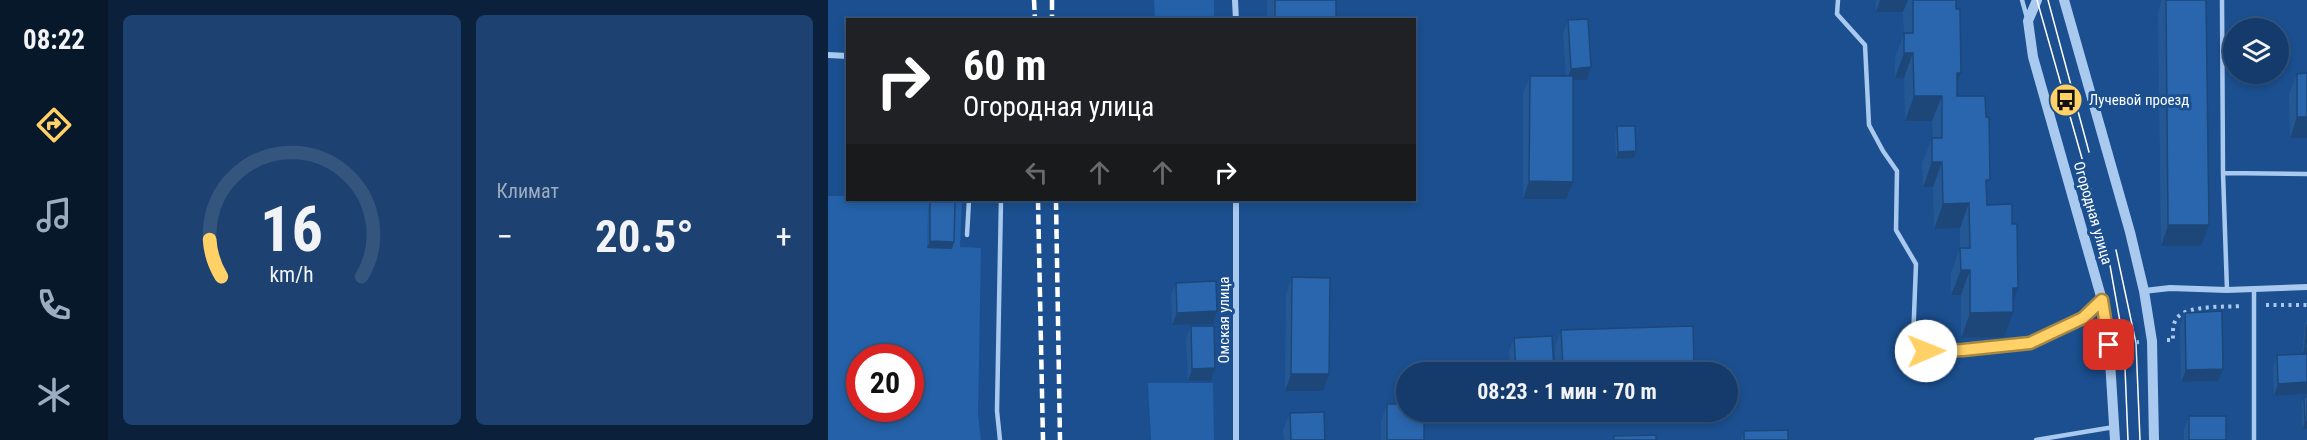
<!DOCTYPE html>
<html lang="ru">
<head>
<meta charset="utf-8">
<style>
	:root { --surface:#143b6b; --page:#1d4271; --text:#f1f3f6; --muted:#9dadc1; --line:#33557e; --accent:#ffd166 }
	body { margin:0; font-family:"Roboto Condensed",sans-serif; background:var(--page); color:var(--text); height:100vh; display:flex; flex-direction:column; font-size:22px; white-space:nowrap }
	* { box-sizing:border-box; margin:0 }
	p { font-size:20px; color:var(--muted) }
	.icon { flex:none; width:33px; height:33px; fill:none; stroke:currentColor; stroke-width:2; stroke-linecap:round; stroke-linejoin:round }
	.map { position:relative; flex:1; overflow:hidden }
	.sheet { display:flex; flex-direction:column; gap:15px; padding:15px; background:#0b203b; width:720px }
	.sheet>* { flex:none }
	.top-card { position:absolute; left:18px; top:18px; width:570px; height:183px; border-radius:0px; box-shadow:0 3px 9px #0003,0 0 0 2px var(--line); background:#202124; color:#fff; overflow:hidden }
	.tools { position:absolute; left:1395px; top:18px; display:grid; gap:12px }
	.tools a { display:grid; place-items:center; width:66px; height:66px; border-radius:50%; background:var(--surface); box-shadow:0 3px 9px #0003,0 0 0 2px var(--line); font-size:30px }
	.speed { position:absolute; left:18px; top:344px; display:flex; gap:12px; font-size:30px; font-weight:700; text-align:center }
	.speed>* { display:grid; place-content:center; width:78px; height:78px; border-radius:50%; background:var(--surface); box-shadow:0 3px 9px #0003,0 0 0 2px var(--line); line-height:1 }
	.speed .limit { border:9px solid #d22; background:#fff; color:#111 }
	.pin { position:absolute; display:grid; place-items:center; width:51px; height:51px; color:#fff; margin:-26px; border-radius:12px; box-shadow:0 3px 9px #0006 }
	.me { position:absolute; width:66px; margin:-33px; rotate:89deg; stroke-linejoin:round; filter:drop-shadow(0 0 4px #0008) }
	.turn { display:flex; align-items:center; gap:21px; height:126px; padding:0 18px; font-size:27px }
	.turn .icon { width:78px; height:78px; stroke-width:2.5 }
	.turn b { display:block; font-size:42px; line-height:51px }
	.lanes { display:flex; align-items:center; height:57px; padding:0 18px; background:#0003; justify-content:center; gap:30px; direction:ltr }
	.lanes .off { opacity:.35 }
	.big { font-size:45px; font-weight:700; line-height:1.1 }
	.sheet .card { flex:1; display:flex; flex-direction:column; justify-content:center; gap:9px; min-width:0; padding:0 21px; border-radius:9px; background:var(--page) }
	.sheet .dial { align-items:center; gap:0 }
	.dial svg { height:156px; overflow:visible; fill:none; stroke:var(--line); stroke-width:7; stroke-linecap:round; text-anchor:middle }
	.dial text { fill:var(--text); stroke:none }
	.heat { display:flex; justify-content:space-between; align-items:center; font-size:33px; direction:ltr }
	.sheet .tiles { flex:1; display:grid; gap:15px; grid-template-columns:repeat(2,1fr) }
	.trip { position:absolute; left:568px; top:362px; width:342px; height:60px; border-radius:30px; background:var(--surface); box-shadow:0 3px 9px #0003,0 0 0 2px var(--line); font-weight:700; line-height:60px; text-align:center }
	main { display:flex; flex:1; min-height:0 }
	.tabs { display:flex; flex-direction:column; width:108px; justify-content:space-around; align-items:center; background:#08182b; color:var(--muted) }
	.tabs .icon { width:42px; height:42px }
	.tabs .selected { color:var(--accent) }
	.tabs b { font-size:27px; color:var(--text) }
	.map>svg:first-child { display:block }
	.green { fill:#2461a8; fill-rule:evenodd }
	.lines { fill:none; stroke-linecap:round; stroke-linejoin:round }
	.path { stroke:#a9c9ee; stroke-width:4; stroke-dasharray:3 4.5; stroke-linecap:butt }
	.service { stroke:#a9c9ee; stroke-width:4.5 }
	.minor { stroke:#a9c9ee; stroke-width:6 }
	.tertiary { stroke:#a9c9ee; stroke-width:10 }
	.tram { stroke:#fff; stroke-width:1.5 }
	.rail { stroke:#fff; stroke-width:4.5; stroke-dasharray:10 4.5; stroke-linecap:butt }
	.wall { fill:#245895 }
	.shaded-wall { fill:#1d4779 }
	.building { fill:#2a66ad; stroke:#1d4779; stroke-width:1.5 }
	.route-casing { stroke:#a68842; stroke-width:15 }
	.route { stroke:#ffd166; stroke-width:10 }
	.labels { text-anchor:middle; stroke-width:6; stroke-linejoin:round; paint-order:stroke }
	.poi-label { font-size:15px; fill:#fff; stroke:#1b4f8f; text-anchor:start }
	.street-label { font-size:15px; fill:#fff; stroke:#1b4f8f }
</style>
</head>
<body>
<main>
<nav class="tabs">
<b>08:22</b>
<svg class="icon selected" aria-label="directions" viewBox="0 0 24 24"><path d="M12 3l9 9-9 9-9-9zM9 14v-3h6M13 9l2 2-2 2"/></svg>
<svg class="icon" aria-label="music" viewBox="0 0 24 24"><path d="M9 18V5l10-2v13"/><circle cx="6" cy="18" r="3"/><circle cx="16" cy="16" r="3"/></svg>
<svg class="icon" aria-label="phone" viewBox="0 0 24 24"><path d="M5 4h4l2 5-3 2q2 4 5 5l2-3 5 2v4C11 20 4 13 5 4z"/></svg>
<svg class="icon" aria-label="climate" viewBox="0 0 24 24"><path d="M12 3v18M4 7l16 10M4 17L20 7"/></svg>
</nav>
<section class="sheet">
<div class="tiles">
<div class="card dial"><svg viewBox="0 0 100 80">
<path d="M14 69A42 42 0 1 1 86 69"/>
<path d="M14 69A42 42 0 0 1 8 50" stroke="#ffd166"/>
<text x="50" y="56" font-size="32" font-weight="700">16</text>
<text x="50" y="72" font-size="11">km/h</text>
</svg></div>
<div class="card"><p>Климат</p>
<div class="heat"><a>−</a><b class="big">20.5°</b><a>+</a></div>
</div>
</div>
</section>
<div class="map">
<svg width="1479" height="440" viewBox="0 0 1479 440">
	<rect width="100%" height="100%" fill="#1b4f8f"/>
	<path class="green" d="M326 0H386V19H327Z
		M0 196H19L20 200H134L132 247 153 248 150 415 153 440H0ZM32 357H82V408H32Z
		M320 383H385L386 440H323Z"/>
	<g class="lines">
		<path class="path" d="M1438 305H1479
			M1339 340H1345C1345 332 1344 323 1350 317 1360 305 1400 307 1415 306
			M1294 344 1311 342"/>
		<path class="service" d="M1010 0 1009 14 1037 45 1041 125 1055 151 1069 171 1068 230 1088 264 1085 341 1098 351 1135 350 1202 343 1255 318 1274 301
			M1194 0 1199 18
			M1394 0 1395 173 1399 290
			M1395 173 1479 174
			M139 235 141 200
			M1426 289V440
			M172 440 169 411 173 200
			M1208 440 1286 427"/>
		<path class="minor" d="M407 0 408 20
			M0 55 20 56
			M1316 291 1342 288 1399 290 1479 287
			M408 440V200"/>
		<path class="tertiary" d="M1209 0 1200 21 1205 57 1274 300 1281 345 1287 440
			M1236 0 1302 232 1316 291 1324 341 1326 440"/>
		<path class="tram" d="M1209 0 1278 243 1296 344 1300 440
			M1220 0 1261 152
			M1288 250 1308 343 1312 440"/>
		<path class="rail" d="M206 0 207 20
			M224 0V20
			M210 200 215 440
			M228 200 232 440"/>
	</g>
	<path class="wall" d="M439 0H508V20H439Z
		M1048 0H1128L1133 73 1129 85V96L1158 189 1159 205 1185 300 1176 337 1133 338V295H1123V273L1132 248V228L1106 229 1105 187H1095L1094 163 1104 138H1105L1104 121H1077L1076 78H1067V58L1076 34 1075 12H1048Z
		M1334 0H1378L1373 246H1333L1330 12Z
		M740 20 759 80 745 81 738 199H695V93L702 76H738L735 33Z
		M1479 73V138H1462L1461 94 1469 74Z
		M789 126 806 158 788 159 787 133Z
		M102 202 124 249 99 248 100 208Z
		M464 277 495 391H457L458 294Z
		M348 283 389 311 385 324 344 325 343 295Z
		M1357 313 1395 369 1390 381 1353 382 1352 325Z
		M1479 319V394L1446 396 1445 368 1449 355 1474 354 1477 324Z
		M363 326 387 368 383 381H360L358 339Z
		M733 330 866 364 863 372H728L727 347Z
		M686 338 726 372H683L681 351Z
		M1476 397H1479V429H1474V403Z
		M559 404 596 440H553V421Z
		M462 413 497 440H456L455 430Z
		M1361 416 1398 440H1356V429Z
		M916 431 960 440H913Z"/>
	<path class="shaded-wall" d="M1052 0H1080L1075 12H1048Z
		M1076 53H1085L1076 78H1067Z
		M763 67 759 80 738 81 743 69Z
		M1129 73H1133L1124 98Z
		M1086 96H1114L1104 121H1077Z
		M1469 117H1479V138H1462Z
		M808 151 806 158 788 159 790 152Z
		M1104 162H1114L1105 187H1095Z
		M701 181 745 182 738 199H695Z
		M444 200H505L504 201 443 202Z
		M1141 203 1132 228 1106 229 1115 204Z
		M1340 225H1381L1373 246H1333Z
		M102 241 126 242 124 249 99 248Z
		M1133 270H1142L1133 295H1123Z
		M1185 288H1190L1181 312H1185L1176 337 1133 338 1142 313Z
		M389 311 385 324 344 325 349 313Z
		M1477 348H1479V355L1474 354Z
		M866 364 863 372H733L735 369Z
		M387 368 383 381H360L364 369Z
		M1395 369 1390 381 1353 382 1358 370Z
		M463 374H501L495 391H457Z
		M1479 382V394L1446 396 1450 384Z
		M1477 422H1479V429H1474Z"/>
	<path class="building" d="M447 0H508V20H447Z
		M1085 0H1128V9H1132L1133 73H1129V96H1157L1158 117H1161L1162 180H1158L1159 205 1184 204V224H1189L1190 288H1185V312L1142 313V270H1133L1132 248H1142L1141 203 1115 204 1114 162H1104V138H1114V96H1086L1085 53H1076V33H1085Z
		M1338 0H1378L1381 225H1340Z
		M760 19 763 67 743 69 740 20Z
		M1479 73V117H1469V74Z
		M702 76H745V182L701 181Z
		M789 126H807L808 151 790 152Z
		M102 202H127L126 242 102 241Z
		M464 277 502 278 501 374H463Z
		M388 281 389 311 349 313 348 283Z
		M1394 311 1395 369 1358 370 1357 313Z
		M1479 324V348H1477Z
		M363 326H386L387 368 364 369Z
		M865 326 866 364 735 369 733 330Z
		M724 336 726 372H688L686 338Z
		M1479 354V382L1450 384 1449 355Z
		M1476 397H1479V422H1477Z
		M559 404H579V411H596V440H559Z
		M496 412 497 440H463L462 413Z
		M1361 416H1398V440H1361Z
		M960 430V440H916V431Z
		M828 435V440H786V436Z"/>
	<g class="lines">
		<defs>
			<path id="route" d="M1098 351 1135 350 1202 343 1255 318 1274 300 1281 345"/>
		</defs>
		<use href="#route" class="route-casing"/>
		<use href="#route" class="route"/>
	</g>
	<defs>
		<symbol id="bus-disc" viewBox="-11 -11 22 22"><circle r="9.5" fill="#ffd166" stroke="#1b4f8f"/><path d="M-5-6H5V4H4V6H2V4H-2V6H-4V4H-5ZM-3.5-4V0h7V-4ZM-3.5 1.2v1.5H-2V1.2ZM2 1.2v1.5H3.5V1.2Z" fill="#111"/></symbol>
	</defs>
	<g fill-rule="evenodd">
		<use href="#bus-disc" x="1219" y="81" width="38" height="38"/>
	</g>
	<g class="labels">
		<g class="poi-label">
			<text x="1261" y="105">Лучевой проезд</text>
		</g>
		<g class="street-label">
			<text transform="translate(1265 213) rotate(74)" y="5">Огородная улица</text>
			<text transform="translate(396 320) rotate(-90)" y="5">Омская улица</text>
		</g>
	</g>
</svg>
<div class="tools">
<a><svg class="icon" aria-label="layers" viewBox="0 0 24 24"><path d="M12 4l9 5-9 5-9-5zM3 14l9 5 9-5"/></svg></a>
</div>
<div class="speed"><div class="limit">20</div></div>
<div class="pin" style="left:1281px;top:345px;background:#d93025"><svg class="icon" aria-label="arrive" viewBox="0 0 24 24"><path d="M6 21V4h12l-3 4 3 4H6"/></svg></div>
<svg class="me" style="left:1098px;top:351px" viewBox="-20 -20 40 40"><circle r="19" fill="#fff"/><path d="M0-13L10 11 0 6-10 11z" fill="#ffd166"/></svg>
<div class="trip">08:23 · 1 мин · 70 m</div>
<div class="top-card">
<div class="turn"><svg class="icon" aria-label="right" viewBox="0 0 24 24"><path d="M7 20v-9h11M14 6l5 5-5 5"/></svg><div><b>60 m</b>Огородная улица</div></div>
<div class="lanes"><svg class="icon off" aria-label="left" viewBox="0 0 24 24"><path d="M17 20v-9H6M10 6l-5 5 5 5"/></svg><svg class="icon off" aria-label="ahead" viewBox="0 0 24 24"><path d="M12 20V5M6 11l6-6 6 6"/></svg><svg class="icon off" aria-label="ahead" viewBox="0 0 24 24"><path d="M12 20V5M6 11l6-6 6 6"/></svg><svg class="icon" aria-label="right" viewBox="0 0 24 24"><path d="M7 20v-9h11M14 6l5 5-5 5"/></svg></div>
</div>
</div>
</main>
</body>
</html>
